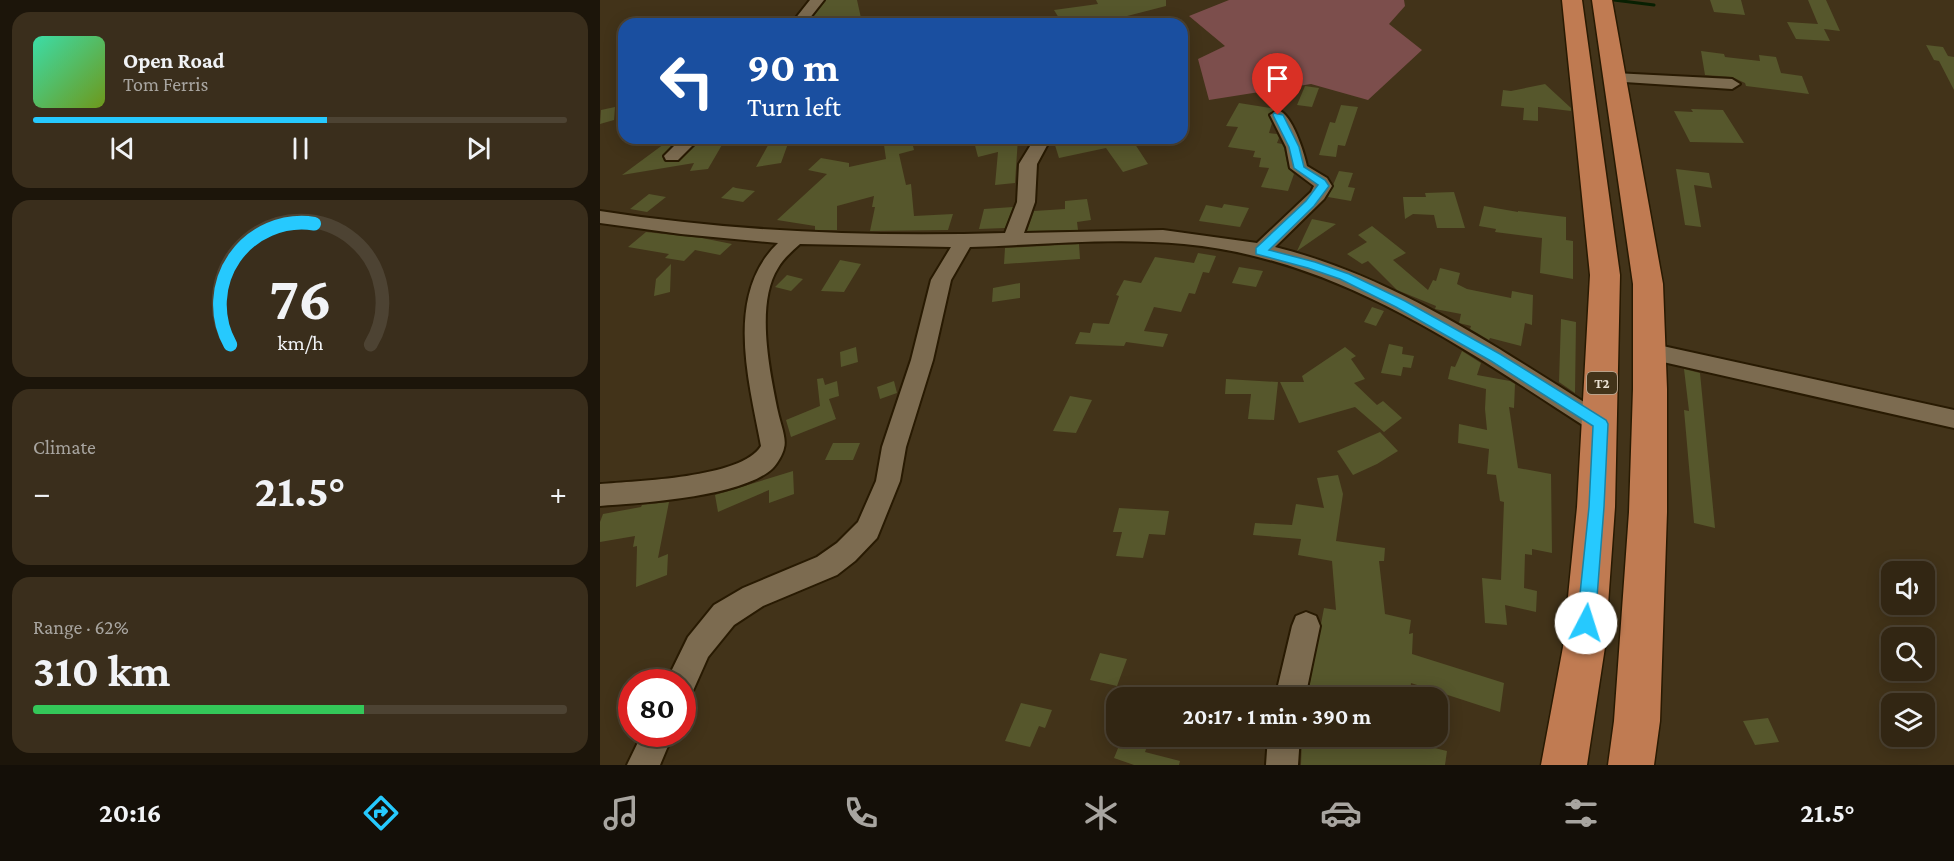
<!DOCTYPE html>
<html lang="en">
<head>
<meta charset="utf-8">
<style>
	:root { --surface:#322613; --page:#3a2e1c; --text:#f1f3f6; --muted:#a8a5a0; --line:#4d4333; --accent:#26c9fe }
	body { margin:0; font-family:"Crimson Pro",serif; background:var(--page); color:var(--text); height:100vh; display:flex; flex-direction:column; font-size:22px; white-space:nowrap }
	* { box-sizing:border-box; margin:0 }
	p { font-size:20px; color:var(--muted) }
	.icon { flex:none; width:33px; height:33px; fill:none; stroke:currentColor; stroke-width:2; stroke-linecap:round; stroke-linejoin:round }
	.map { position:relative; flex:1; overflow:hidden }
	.panel { display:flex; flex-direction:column; gap:12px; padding:12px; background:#1c150a; width:600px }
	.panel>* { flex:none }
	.guide { position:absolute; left:18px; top:18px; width:570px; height:126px; border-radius:18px; box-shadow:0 3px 15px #0003,0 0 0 2px var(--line); background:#1a4fa0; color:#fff; overflow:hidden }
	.controls { position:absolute; left:1281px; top:561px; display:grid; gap:12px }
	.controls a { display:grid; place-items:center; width:54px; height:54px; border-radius:12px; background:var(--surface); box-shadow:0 3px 15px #0003,0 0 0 2px var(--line); font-size:30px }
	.speed { position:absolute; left:18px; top:669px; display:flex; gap:12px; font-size:30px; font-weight:700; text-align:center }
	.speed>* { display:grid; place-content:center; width:78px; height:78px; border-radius:50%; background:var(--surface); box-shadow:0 3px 15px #0003,0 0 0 2px var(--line); line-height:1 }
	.speed .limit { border:9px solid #d22; background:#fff; color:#111 }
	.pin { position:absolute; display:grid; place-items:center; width:51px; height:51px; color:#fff; margin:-62px -26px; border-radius:50% 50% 50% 0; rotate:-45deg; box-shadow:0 0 6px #0007 }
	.pin .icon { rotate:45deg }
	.me { position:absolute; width:66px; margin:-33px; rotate:5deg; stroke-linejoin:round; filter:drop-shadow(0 0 4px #0008) }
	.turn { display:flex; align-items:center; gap:21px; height:126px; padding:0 30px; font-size:27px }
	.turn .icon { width:78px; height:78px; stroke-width:2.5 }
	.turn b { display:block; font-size:42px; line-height:51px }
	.big { font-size:45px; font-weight:700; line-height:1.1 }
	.panel .widget { flex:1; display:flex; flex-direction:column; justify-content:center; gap:9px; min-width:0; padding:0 21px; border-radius:18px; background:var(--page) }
	.panel .dial { align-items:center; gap:0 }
	.dial svg { height:156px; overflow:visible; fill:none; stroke:var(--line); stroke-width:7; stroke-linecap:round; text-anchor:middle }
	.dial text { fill:var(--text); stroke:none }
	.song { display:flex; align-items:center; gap:18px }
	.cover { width:72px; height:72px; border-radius:9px; background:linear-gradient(135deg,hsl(160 70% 55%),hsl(80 70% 35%)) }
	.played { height:6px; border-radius:3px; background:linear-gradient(90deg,var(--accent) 55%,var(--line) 55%) }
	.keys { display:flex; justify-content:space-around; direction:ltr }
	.heat { display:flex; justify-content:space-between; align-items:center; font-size:33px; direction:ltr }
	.charge { height:9px; border-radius:4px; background:linear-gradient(90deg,#34c759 62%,var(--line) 0) }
	.trip { position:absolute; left:506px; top:687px; width:342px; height:60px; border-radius:18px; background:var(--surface); box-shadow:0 3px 15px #0003,0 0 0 2px var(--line); font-weight:700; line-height:60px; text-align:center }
	.dock { display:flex; height:96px; justify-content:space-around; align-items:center; background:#140f08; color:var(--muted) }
	.dock .icon { width:42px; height:42px }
	.dock .active { color:var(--accent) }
	.dock b { font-size:27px; color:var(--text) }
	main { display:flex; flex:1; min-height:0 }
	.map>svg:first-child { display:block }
	.forest { fill:#7c4e4c }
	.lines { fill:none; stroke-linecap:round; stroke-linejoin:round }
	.stream { stroke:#082002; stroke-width:3 }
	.building { fill:#56572c }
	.minor-casing { stroke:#281a02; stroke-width:4 }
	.highway-casing { stroke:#281a02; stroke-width:3 }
	.minor { fill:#7c6b50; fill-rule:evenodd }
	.highway { fill:#c07b52; fill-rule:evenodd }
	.route { fill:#26c9fe; stroke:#1983a5; stroke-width:1.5 }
	.labels { text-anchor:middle; stroke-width:6; stroke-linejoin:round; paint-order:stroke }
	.shield { fill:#423319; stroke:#b8ae9b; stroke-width:1.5 }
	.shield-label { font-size:14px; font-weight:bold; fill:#ebe2d3 }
</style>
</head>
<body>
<main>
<section class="panel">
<div class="widget">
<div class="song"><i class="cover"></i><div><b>Open Road</b><p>Tom Ferris</p></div></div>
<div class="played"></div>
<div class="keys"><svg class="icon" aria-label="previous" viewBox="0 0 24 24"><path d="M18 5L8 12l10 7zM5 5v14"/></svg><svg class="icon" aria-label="pause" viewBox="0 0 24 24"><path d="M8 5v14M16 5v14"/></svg><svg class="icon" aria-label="next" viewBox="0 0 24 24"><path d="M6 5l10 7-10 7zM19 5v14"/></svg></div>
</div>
<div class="widget dial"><svg viewBox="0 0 100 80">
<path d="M14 69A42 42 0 1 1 86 69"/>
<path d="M14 69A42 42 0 0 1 57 7" stroke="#26c9fe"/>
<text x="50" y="56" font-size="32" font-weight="700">76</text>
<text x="50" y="72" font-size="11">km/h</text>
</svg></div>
<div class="widget"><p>Climate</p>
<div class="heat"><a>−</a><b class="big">21.5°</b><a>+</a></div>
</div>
<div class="widget"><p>Range · 62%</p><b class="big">310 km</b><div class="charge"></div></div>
</section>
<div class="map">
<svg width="1354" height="765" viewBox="0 0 1354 765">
	<rect width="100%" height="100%" fill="#423319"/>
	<path class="forest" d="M629 0H804L805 6 789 24 822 50 768 100 711 84 609 100 598 59 625 46 589 16Z"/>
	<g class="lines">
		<path class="stream" d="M1014 0 1054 5"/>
	</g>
	<path class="building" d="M226 0H257L261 18 254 24 209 22Z
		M496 0H566V6L500 23 495 16 462 23 454 10 498 4Z
		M1110 0H1141L1145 15 1114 12Z
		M1208 0H1226L1240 31 1224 29 1230 41 1196 39 1187 22 1218 24Z
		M1326 45 1343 47 1348 56 1354 57V90L1339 61 1334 60Z
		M1101 51 1124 54 1125 57 1160 61 1159 55 1176 57 1181 73 1202 76 1209 94 1146 86 1145 83 1132 77 1105 75Z
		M945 84 971 108V111L938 107V121L923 120 924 108 901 106 903 90 911 91Z
		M705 86 719 88 712 107 697 105Z
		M639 103 676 109 668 114 672 123 669 133 677 134 679 138 677 143 682 144 684 148 688 168 694 174 688 191 661 187 669 168 659 167 661 158 653 157 655 151 628 147 638 127 626 126Z
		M741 105 758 107 745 146 738 145 736 157 719 155 730 122 735 123Z
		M15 107 14 120 0 124 1 110Z
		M1091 109 1123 110 1144 143 1090 142 1074 111 1093 112Z
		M122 138H126L108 169 90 171 94 163 22 175 64 144 71 146 62 156 64 161 78 162 95 146 114 144Z
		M172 138H190L181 163 156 167Z
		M283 138H311L314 150 299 154 306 185 311 184 314 216 353 214 348 230 270 231 275 207H272L274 196 237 206V230H215V226L177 220 227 174 208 170 221 158 249 163V167L286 159Z
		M373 138H418L415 183 395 185 398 152 378 157Z
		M456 138H531L548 164 523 172 506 148 459 158 454 142 458 141Z
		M1076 169 1109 173 1112 188 1094 185 1101 227 1085 225Z
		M739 171 753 173 748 187 755 188 751 201 728 197Z
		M133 187 136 188 155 191 143 202 121 198Z
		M854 192 865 228H837L834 215 813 214 805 219 803 197H826L825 193Z
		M49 194 66 197 47 212 30 209Z
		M487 199 491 220 477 222 478 230 427 231 434 211 465 209V201Z
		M624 204 649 208 640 227 599 221 606 205 622 208Z
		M884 206 918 212V211L966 217V240L973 241V279L940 273 942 238 895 232 896 229 879 226Z
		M413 207 405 228 379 229 384 209Z
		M712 219 736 224 697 251Z
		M772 226 806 253 793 260 828 290 833 280 836 281 840 268 860 273 857 284 867 289 911 298 912 291 933 295 932 325 925 323 921 346 890 338 889 340 870 329 871 326 859 323 861 314 835 309 836 306 797 290 768 261 762 264 747 254 767 242 758 235Z
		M46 232 102 238 132 244 120 255 95 250 84 261 65 258 69 254 28 247Z
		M479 244 480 259 404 264 405 248Z
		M598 253 616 256 609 273 603 272 595 294 589 293 581 312 554 307 544 331 568 334 563 347 526 342 524 346 475 344 480 332 490 333 493 323 509 324 519 296 516 295 524 280 541 283 555 257 594 263Z
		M240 260 261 264 244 292 221 291Z
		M71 264 70 292 54 296 56 279Z
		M639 267 663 271 656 287 632 283Z
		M187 275 203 279 191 291 175 287Z
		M420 283V298L392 302 393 288Z
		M772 307 784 311 776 326 764 322Z
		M961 319 976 322 975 393 959 382Z
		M789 344 803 347 802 354 814 356 811 368 803 367 801 376 781 373Z
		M256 347 258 362 241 367 240 352Z
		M745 347 756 356 751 359 765 379 754 383 777 405 783 401 802 418 784 432 755 407 699 423 680 382H704L702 376Z
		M862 351 881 363 877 375 910 381 915 384 914 408 909 407 918 468 951 474 952 553 932 549V555L925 554 924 588 937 591 936 612 905 605 907 625 885 623 882 578 901 580 904 502 900 501 896 475 887 474 889 449 858 443 859 424 887 430 885 409 886 389 848 379 851 366 855 367Z
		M1084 369 1100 373 1115 528 1094 523 1084 410 1089 411Z
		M223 378 225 385 237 381 239 396 229 399 236 419 191 437 186 420 220 406 217 379Z
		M626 379 678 382 674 420 648 419 651 394H625Z
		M294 381 297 393 280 399 277 387Z
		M470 396 492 400 476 433 453 431Z
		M780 432 798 451 777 464 753 475 737 451Z
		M233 443H260L253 460H225Z
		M193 471 194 494 169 503V490L118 512 115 495Z
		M738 475 743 494 736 541 785 548 784 561H779L785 614 811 620 809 634 813 633 812 654 904 683 900 712 811 683 810 698H707L724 608 736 610 732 561 698 555 701 539 653 535 655 523 692 525 696 504 724 508 717 478Z
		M69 502 58 558 68 554 67 575 36 587 37 546 33 547 35 536 0 542V522L3 514 41 507 42 505Z
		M519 508 569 511 565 535 549 534 543 558 516 556 522 532H513Z
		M500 653 527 659 517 686 490 680Z
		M421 703 452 710 445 728 439 726 430 747 405 741Z
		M1168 718 1179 742 1155 745 1143 721Z
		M523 736H551L545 752 580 761 579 765H534L514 758Z
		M702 736H738L753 741 754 736H785L847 751 845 765H701Z"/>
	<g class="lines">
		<defs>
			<path id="minor" d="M210 0H224L205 24H191Z
				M1014 73 1132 79 1140 84 1132 89 1009 81 1006 78 1009 75Z
				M678 110C692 114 704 152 707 166L727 178 732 186 724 199 675 247C797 277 903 352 1008 417L1012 424 1008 431 1000 434 992 431C863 348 740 259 584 244 513 237 441 245 370 247L351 280 333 360 306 447 300 481 277 538 255 561 237 575 163 606 134 625 108 657 92 693 82 696V682H66L88 637 114 605 143 588 217 557 237 543 258 522 276 481 282 447 311 360 331 280 351 247 200 244C192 251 183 259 178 268 155 304 170 373 178 412 180 422 187 439 184 448 183 454 177 464 173 468 143 497 42 503 0 506V484C36 481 142 478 161 446 149 381 124 295 178 243L81 234 0 223V211C134 232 270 237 405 233L417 202 419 164 435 138H451L437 164 435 202 424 233 563 230 657 243 711 192 714 186 690 168 686 147 670 115Z
				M82 138H100L78 160H66L64 156Z
				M1049 343 1354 410V428L1041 357 1038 351 1041 345Z
				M706 612 716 616 720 626 705 698H675L692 626 696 616Z
				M42 734H73L60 765H27Z
				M668 736H700L698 765H666Z"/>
			<path id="highway" d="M962 0H982L1020 275 1015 507 1005 647 987 765H941L963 647 977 507 990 275Z
				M992 0H1012L1063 284 1067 389V512L1060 721 1054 765H1008L1014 721 1029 512 1033 389V284Z"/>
		</defs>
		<use href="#minor" class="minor-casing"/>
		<use href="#highway" class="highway-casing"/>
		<use href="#minor" class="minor"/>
		<use href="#highway" class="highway"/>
	</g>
	<path class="route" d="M674 113 683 115 699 147 704 167 725 180 729 186 714 206 669 250 715 262 749 274 805 301 900 354 1006 420 1008 424 1004 507 995 623 992 629 986 632 980 629 977 623 989 507 993 426 891 361 796 307 740 279 708 268 656 254V248L706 201 718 185 694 168 689 147 673 115Z"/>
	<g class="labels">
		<rect class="shield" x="987" y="372" width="30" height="22" rx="4.5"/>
		<g class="shield-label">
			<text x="1002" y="388">T2</text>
		</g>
	</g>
</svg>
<div class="controls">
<a><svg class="icon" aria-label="sound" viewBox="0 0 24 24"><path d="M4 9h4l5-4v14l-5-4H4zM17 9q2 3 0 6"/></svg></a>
<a><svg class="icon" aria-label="search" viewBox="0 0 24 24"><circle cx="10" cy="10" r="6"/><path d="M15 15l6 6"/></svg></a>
<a><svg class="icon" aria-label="layers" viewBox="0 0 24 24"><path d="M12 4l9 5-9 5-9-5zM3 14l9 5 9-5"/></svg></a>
</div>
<div class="speed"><div class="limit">80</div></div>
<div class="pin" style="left:678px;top:115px;background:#d93025"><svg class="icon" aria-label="arrive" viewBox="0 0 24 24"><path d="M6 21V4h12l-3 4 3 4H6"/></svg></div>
<svg class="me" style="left:986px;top:623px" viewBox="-20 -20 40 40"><circle r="19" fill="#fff"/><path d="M0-13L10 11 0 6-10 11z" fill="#26c9fe"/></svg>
<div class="trip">20:17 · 1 min · 390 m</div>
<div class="guide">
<div class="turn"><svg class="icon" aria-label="left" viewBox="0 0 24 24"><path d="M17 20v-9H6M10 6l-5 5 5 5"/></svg><div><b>90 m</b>Turn left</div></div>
</div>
</div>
</main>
<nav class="dock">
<b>20:16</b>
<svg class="icon active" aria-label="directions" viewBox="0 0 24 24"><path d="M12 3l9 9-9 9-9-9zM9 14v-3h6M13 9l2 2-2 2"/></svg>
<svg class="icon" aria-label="music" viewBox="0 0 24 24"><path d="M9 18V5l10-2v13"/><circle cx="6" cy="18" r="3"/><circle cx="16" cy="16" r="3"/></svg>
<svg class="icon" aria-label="phone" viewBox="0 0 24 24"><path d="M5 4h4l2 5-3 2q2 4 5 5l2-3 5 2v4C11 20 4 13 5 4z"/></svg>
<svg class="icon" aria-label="climate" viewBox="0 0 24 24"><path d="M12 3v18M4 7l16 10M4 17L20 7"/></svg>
<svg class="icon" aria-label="car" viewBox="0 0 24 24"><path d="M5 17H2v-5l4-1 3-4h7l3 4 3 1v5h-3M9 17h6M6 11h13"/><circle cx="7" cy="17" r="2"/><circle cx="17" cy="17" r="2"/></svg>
<svg class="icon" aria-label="filters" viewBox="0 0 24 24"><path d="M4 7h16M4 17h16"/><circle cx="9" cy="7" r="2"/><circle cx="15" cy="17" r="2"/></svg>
<b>21.5°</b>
</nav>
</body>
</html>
